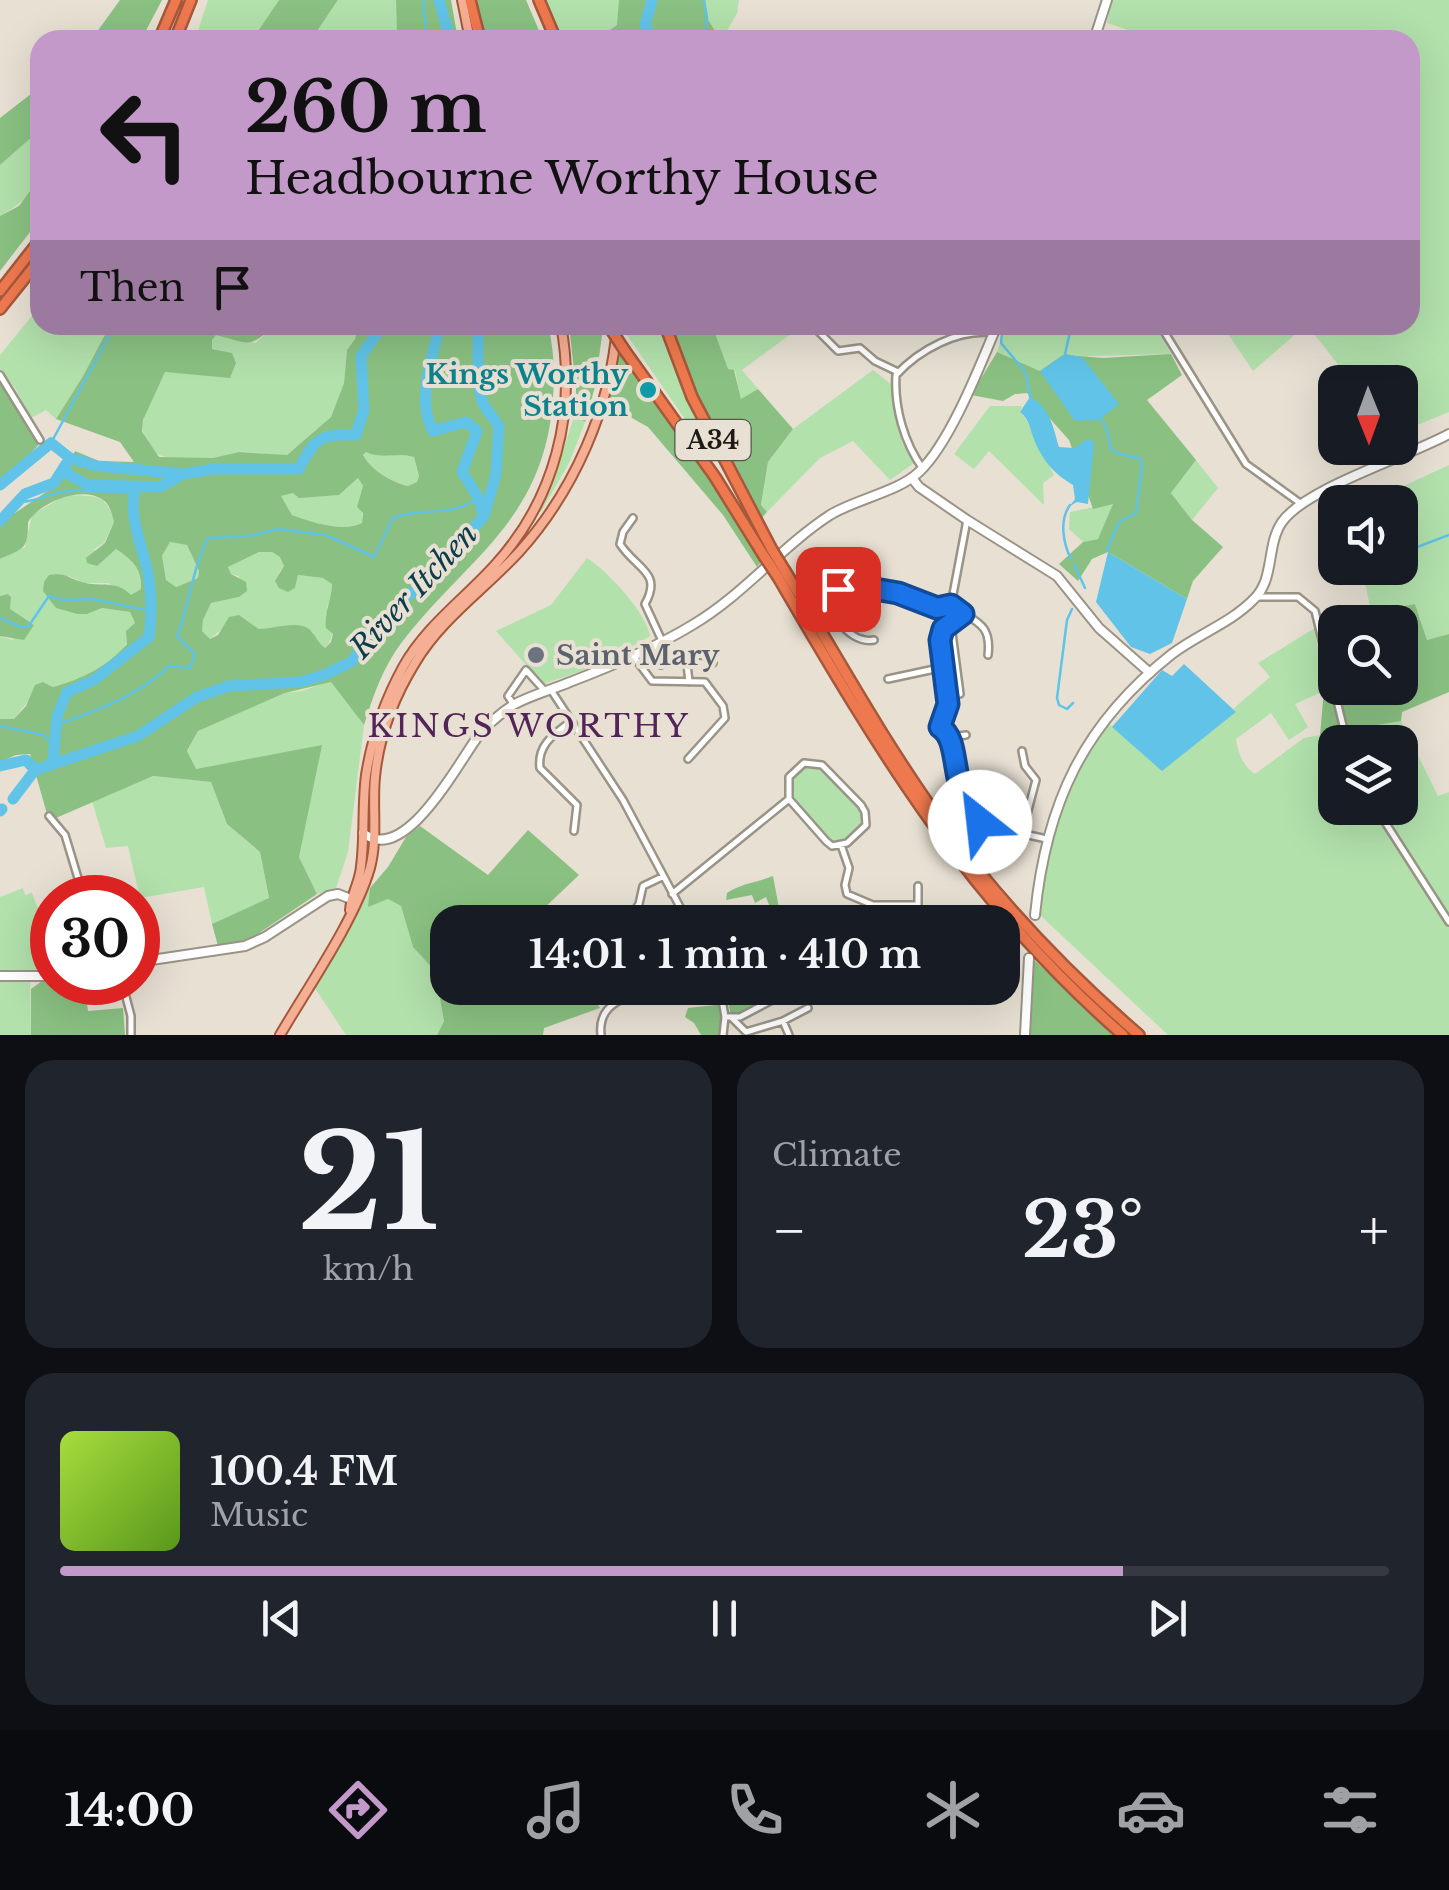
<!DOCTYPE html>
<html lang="en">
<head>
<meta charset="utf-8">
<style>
	:root { --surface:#171b24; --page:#20242c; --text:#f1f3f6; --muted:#9ea1a6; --line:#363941; --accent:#c399c9 }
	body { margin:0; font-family:"Libre Baskerville",serif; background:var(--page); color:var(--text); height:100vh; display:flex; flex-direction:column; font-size:38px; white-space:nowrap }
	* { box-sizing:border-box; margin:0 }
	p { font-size:32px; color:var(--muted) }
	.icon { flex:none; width:55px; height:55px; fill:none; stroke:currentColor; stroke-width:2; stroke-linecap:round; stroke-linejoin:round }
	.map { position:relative; height:1035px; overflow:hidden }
	.drawer { display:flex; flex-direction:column; gap:25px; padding:25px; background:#0d0f14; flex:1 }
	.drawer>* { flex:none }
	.top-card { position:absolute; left:30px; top:30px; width:1390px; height:305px; border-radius:30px; box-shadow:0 10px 40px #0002; background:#c399c9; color:#111; overflow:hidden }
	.needle { width:65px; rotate:179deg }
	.tools { position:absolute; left:1318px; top:365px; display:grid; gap:20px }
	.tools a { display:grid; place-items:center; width:100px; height:100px; border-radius:20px; background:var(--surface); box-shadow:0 10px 40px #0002; font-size:50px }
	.speed { position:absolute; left:30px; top:875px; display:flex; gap:20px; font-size:50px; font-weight:700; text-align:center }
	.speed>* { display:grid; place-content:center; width:130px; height:130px; border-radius:50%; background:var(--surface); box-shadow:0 10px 40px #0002; line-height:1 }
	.speed .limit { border:15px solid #d22; background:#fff; color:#111 }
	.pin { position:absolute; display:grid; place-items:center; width:85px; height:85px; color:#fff; margin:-42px; border-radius:20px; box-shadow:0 5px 15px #0006 }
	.me { position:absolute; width:110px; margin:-55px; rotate:331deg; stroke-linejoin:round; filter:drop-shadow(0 0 8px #0008) }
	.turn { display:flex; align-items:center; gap:35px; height:210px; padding:0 50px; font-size:45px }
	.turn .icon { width:130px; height:130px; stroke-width:2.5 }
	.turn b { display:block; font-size:70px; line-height:85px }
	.then { display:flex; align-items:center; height:95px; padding:0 50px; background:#0003; gap:20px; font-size:38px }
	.big { font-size:75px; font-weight:800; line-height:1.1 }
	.drawer .tile { flex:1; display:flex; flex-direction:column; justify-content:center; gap:15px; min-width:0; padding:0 35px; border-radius:30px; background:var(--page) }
	.drawer .dial { align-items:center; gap:0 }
	.dial b { font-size:130px; line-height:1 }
	.song { display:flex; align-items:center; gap:30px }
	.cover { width:120px; height:120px; border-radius:15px; background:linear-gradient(135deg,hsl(80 70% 55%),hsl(90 70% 35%)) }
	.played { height:10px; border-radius:5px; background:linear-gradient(90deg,var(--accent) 80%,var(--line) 80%) }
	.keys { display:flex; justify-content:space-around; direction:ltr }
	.heat { display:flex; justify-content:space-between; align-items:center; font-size:55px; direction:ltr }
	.drawer .tiles { flex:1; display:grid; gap:25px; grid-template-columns:1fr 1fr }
	.tile:last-child { grid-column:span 2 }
	.trip { position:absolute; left:430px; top:905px; width:590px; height:100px; border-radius:30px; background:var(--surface); box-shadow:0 10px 40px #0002; font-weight:800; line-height:100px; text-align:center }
	.menu { display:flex; height:160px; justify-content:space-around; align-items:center; background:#090b0e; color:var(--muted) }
	.menu .icon { width:70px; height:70px }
	.menu .on { color:var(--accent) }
	.menu b { font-size:45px; color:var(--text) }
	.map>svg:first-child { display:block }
	.green { fill:#b2e1ac; fill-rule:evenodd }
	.forest { fill:#8ac182; fill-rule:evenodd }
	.water { fill:#60c3e7 }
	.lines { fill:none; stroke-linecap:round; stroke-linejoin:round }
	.stream { stroke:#60c3e7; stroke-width:2.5 }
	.river { stroke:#60c3e7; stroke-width:11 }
	.street-casing { stroke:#9a9487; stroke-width:10 }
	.secondary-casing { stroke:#9a9487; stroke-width:12 }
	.primary-casing { stroke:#a6583b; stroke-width:12 }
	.highway-casing { stroke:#a6583b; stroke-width:14 }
	.street { stroke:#fff; stroke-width:5 }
	.secondary { stroke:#fff; stroke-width:8 }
	.primary { stroke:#f5af95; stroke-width:8 }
	.highway { stroke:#ef794f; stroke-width:9 }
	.highway-bridge-casing { stroke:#a6583b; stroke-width:14; stroke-linecap:butt }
	.highway-bridge { stroke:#ef794f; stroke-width:9 }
	.route-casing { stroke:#114b97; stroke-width:25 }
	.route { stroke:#1a73e8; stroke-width:18 }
	.culture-dot { fill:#0f9aa8; stroke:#e7e0d3; stroke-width:4 }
	.worship-dot { fill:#6b7280; stroke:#e7e0d3; stroke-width:4 }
	.labels { text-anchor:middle; stroke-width:8; stroke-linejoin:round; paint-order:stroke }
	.shield { fill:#e7e0d3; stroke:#5a564f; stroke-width:2.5 }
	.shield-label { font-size:25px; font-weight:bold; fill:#1e1b16 }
	.culture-label { font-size:28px; font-weight:bold; fill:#0d838f; stroke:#e7e0d3; text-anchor:end }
	.worship-label { font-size:28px; font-weight:bold; fill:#5b616d; stroke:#e7e0d3; text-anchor:start }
	.water-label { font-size:30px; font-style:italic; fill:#0f3c4b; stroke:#e7e0d3 }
	.quarter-label { font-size:32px; letter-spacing:2.5px; fill:#532457; stroke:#e7e0d3 }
</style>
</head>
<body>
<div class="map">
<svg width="1449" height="1035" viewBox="0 0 1449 1035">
	<rect width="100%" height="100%" fill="#e7e0d3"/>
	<path class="green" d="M208 0H279L252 40H195Z
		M338 0H396L397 40H311Z
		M546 0H686L601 37 602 40H562Z
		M704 0H739L737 13 722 40H719L707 18Z
		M1112 0H1449V412L1400 432V382H1352L1307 325H1410V40H1158L1107 23Z
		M40 130C40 172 41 194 0 216V165Z
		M40 306V325H110L83 376 56 419 46 410 31 418 15 388 0 369V355Z
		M275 325H358L355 339 347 350 344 383 331 417 287 455C271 456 255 451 239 452 231 453 223 457 215 458 189 462 137 464 143 423 145 405 157 388 165 372L230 377 231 353 212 349V340L216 334 256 343Z
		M620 325H658L708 446 707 451Z
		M712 325H803L742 370 758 389 741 400 735 370H728Z
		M1006 325H1154L1171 354 1089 356 1040 371 997 352Z
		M1222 325H1306L1253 371Z
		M873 370 891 384 902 442 914 463 890 480 853 441 820 458 767 512 761 506 768 462 793 429Z
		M990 406H1022L1020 412C1029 420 1046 461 1054 475L1043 483 1044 505 989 451 974 469 954 454Z
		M575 414 585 422 570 461 541 512 538 510 555 475Z
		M366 452C383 460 397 452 414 457L419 476 417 482 408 486C391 482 371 470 363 455Z
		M1196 460 1218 488 1192 520 1171 493Z
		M1449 465V634L1427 640 1415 604 1371 612 1363 572 1372 568H1400V520L1406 530 1412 523 1397 489Z
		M358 478 363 486 362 523C344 533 311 522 292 515L281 496 286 493 345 490Z
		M66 495C93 497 106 491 114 522L104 543 93 550 108 554 116 549C132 560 142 568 141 589L130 596 108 583H84L69 576 57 608 77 614H87L102 608 130 612 135 623C131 630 130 639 125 646 110 669 78 680 53 687L43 682 14 719H0V636L13 640 8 594 0 596V559L25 547 32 515Z
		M1114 503 1098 539 1083 542 1069 529 1070 512Z
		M170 542 187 545 199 571 198 578 175 587 166 580 162 556Z
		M259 552H272L281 557 284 566 279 573 295 588 298 575 324 578 332 583V596L327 607C330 622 338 637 324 648L318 644 312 631 259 629 239 615 210 639 202 631 203 620 211 603 239 597V576L231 574 228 567Z
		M587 558C607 570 647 614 650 636L602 664 543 684 496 631 551 605Z
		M1315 628 1324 691 1295 704 1308 727 1289 740 1271 713 1236 739C1238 752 1243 767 1255 774L1304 738 1401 721 1438 796 1449 792V1035H1168L1041 916C1046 830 1061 794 1109 724L1162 770 1236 712 1233 709 1270 677 1258 663ZM1335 742H1400V808H1335Z
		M331 681 364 725 348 852 336 888 317 894 299 857 227 765 195 769 187 752 198 731 285 693 302 691Z
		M814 765C827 771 871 812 861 826 858 831 847 839 843 842L830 840 790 795 791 777 803 767Z
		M153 776 211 782 227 824 260 852 269 899 212 924 204 887 140 898 128 846 106 848 92 801Z
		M23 888 25 895 32 893 52 946V973L0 972V897Z
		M370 888 369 906 388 899 401 906 413 947 435 971 444 1021 437 1035H346L313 985 343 940Z
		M30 981 31 1035H0V982Z"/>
	<path class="forest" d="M120 0H162L141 40H91Z
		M279 0H338L311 40H252Z
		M396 0H451L458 40H397Z
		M475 0H526L543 40H485Z
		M619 0H704L707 18 720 39 602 40 600 37 617 25Z
		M40 87V130L0 165V118Z
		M40 177V219L0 271V216L19 206Z
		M110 325H275C248 350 249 343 216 335L212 340V349L232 353 236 363 230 378 165 372 143 420 142 432 159 457 213 458 239 452 287 455 331 417 344 383 347 350 355 339 358 325H548C555 353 555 381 552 409 540 523 465 560 402 642 383 667 373 696 364 725L331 682 285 693 198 731 187 751 196 769 322 745 299 857 317 894 249 940 218 946 212 924 269 898 260 852 227 824 211 782 153 776 49 821 30 754 16 755 0 762V719H14L26 706 35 685 43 682 53 687C82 679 107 667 127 644L126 631 135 623 130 612 102 608 87 614H77L56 608 43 591 44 582 49 575C65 572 68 578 82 582 101 588 115 579 131 595L141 589C142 568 132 560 116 549L97 566 87 563 86 558 105 543 114 522C112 515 110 504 103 500 82 485 40 502 28 522 28 550 24 548 0 559V513H15L58 484 75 451 99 461 134 462 120 442 56 419 83 376ZM366 452C383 460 397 452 414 457L419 476 417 482 408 486C391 482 371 470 363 455ZM358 478 363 486 357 507 363 513 362 523C344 533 311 522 292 515L281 496 293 493 299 498 339 495ZM170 542 187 545 199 571 198 578 176 587 166 580 162 556ZM259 552H272L280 557 284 566 275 581 279 588 288 592 295 588 298 575 323 578 332 584C332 600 324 611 326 628L333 634 331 642 325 648C317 642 316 635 309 629 297 620 273 629 259 629L239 615 229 617 218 635 210 639 202 631 203 620 211 603 239 597 247 591 246 582 231 574 228 567Z
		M569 325H601L603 328 595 387 585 422 575 414 576 389Z
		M672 325H712L728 369 734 370 741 399 758 389 793 429 768 462 761 505 767 512 761 519 706 420Z
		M616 347 717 487 761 562 757 567 723 515 648 427 623 413 605 394Z
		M997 352 1040 371 1063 355 1103 358 1171 354 1182 375 1147 400 1196 460 1171 493 1192 520 1223 547 1193 581 1187 599 1108 552 1092 559 1078 581 1059 564 1083 542 1098 539 1113 504 1093 509 1069 440 1027 393 1015 394 1003 401 971 395Z
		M0 383 39 444 0 489Z
		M8 594 11 597 10 609 34 625 24 640 0 636V596Z
		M1415 604 1427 640 1449 634V692L1402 712 1401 721 1320 735 1325 679 1335 676V688H1400V622H1374L1371 612Z
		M420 826 488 875 528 830 579 875 539 913 544 922H448V988H587L600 1008 544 1028 543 1035H437L444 1021 435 971 413 947 401 906 388 899 368 907 370 888 388 867 406 837Z
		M773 876 779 908 773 915 766 897 755 903 752 895 726 900 727 893C742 883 756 883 773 876Z
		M1031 957 1115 1035H1029Z
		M42 981 84 983 88 1011 123 1008 125 1035H31V989Z
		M712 988H718C722 1004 722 1019 719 1035H701L694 1023 685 1017 688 1008 716 1005Z
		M726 988H755L756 1005 739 1015 730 1012Z"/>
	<path class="water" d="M1065 354 1082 357 1119 404 1098 420 1075 421 1040 371Z
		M1030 397C1050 407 1053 427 1059 447L1074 448 1086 440H1092L1094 445 1088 504 1077 502 1070 506 1075 499 1073 485C1054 474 1044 462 1035 442 1030 430 1030 420 1020 412Z
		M1108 552 1187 599 1172 643 1150 654 1131 647 1096 602Z
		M1184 664 1236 712 1162 771 1112 727 1162 670 1172 676Z"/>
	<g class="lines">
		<path class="stream" d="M423 0 427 40
			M704 40 707 18 704 0
			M1003 325 1001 343 1026 373 1030 397
			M1063 325 1070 332 1065 354
			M1100 417C1120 444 1093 452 1140 458L1142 466 1136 513 1119 522 1107 550
			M51 443 115 325
			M21 502C39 501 51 493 68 491 89 490 112 493 133 493
			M1070 505C1059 520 1063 543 1071 559
			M1407 551 1449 535
			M1074 564 1085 588
			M1072 609 1067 620 1057 698 1059 705 1067 709 1073 703
			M0 618 18 626 28 627 49 596C64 603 73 599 88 599 111 600 130 611 153 608
			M56 725C97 710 137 697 169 666L190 668 195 654 177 636C190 604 192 569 208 538L250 536 277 529 326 535 374 557 393 518C422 506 453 519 478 497
			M0 726 44 735 53 746"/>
		<path class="river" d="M439 0 448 32 446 40
			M652 0 645 25 654 40
			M440 325C432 358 416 400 433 431L466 422 477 431 462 472 478 497 484 516
			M64 468 69 475 88 485 160 487 183 474
			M0 485 51 443 70 458 97 466 183 474 214 469H299C315 437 321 434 356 435L364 410 361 356 383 325
			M0 521 25 494 54 483 66 464
			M53 762 57 716 67 692 94 680 149 637C152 615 152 595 148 573 142 544 127 515 136 486
			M0 766 26 760 35 770 138 736 197 697 229 686 300 682 324 675 351 662 396 606 434 573 484 516 496 474 499 426 483 404 478 383V334L488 325
			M13 799 35 770
			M0 811 2 809"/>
		<defs>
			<path id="street" d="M812 325 838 351 860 348 875 361 898 372
				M1160 325 1246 464 1300 503
				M0 375 40 440
				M923 469C904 443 894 407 896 375 919 350 959 328 994 333
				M633 518 623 532 620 544C636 569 663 572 645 604L662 641
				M1257 597H1298L1315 611 1347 742
				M951 605 967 520
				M951 625 960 694
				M874 640C846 645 818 601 846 584L899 593 937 608 951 605C974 622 992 622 988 655
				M686 655 689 682
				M634 657 652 681 705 682 723 706 725 718 688 759
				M661 665 671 656 704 655 713 663
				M888 679 944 667
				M551 690 623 800 688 922
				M514 705 508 696 526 670 545 691
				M570 722C554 734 537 745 540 768L577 805 574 831
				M966 735 952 737C951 747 954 752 955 761 959 832 990 825 1046 839
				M952 737 940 727 948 704 940 640 943 629 963 614
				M804 763 822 765 861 805 865 812 866 825 847 843 832 846 826 841 789 799V777Z
				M1376 808 1449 922
				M49 816 65 835 84 898
				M1022 833 1036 780 1025 766 1022 751
				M841 845 849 868 845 885 847 894 873 905H917
				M918 886V919
				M672 894 789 799
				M627 922 639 904 643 886 662 877
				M122 982 131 1016V1035
				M720 988 725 1017 723 1035
				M725 1017H740L795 988
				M731 1017 746 1032 783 1021 808 1008
				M783 1021 789 1035
				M601 1035C597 999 633 995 661 990"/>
			<path id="secondary" d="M1094 40 1107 0
				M912 478 919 487 967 520 1057 576 1099 628 1150 673
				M363 833C405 867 459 761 479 735 488 724 501 713 513 705 531 695 551 690 570 682 612 666 655 648 694 624 744 594 781 547 830 515 856 499 898 492 919 472 950 443 980 366 997 325
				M1035 915C1046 804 1083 724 1172 654 1198 634 1231 623 1254 599 1275 579 1266 545 1282 522 1306 488 1407 457 1449 434
				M138 962 245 946 265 937 328 896 338 894 356 901
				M0 976H52
				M1025 1035 1029 958"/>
			<path id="primary" d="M462 0 470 40
				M350 910C351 894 360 882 361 866 365 836 362 805 366 775 372 737 385 700 403 667 426 626 463 600 494 566 555 500 577 412 561 325
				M280 1035C308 987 355 920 370 868 378 838 372 807 375 777 379 737 394 697 415 663 441 619 485 589 519 552 574 491 611 407 617 325"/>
			<path id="highway" d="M470 0 480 40
				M539 0 556 40
				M159 40 176 0
				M175 40 191 0
				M0 291 40 240
				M0 309 40 259
				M665 325 692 397 772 550
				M625 351 715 477 764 556
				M785 571C836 655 884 743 942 823 999 902 1066 972 1139 1035
				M778 577C880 752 968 900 1123 1035"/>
		</defs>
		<use href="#street" class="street-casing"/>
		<use href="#secondary" class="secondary-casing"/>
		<use href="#primary" class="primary-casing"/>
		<use href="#highway" class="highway-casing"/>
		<use href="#street" class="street"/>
		<use href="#secondary" class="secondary"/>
		<use href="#primary" class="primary"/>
		<use href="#highway" class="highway"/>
		<defs>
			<path id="highway-bridge" d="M608 325 625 351
				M772 550 785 571
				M764 556 778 577"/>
		</defs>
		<use href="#highway-bridge" class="highway-bridge-casing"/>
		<use href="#highway-bridge" class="highway-bridge"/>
	</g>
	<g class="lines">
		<defs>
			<path id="route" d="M838 589 846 584 898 593 937 608 951 605 963 614 943 629 940 640 948 704 940 727C963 742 947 791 980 822"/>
		</defs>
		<use href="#route" class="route-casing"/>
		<use href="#route" class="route"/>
	</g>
	<circle class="culture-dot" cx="648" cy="390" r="10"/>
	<circle class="worship-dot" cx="536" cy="655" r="10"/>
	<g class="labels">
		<rect class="shield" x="675.5" y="420" width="75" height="40" rx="8"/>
		<g class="shield-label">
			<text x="713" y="449">A34</text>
		</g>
		<g class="culture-label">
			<text x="628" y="384">Kings Worthy<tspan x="628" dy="32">Station</tspan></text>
		</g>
		<g class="worship-label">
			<text x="556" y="665">Saint Mary</text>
		</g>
		<g class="water-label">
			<text transform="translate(414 591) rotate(-47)" y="10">River Itchen</text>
		</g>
		<g class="quarter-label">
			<text x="529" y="737">KINGS WORTHY</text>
		</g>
	</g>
</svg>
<div class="tools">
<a><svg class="needle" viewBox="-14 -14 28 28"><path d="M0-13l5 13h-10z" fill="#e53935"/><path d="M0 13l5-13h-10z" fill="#9ea1a6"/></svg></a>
<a><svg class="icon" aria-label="sound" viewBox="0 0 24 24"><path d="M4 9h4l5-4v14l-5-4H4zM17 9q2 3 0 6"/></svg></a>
<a><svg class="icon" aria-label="search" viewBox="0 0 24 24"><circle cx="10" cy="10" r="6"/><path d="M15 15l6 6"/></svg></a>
<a><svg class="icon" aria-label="layers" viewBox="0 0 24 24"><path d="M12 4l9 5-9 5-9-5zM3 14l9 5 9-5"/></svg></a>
</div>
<div class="speed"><div class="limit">30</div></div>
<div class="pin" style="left:838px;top:589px;background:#d93025"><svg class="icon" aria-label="arrive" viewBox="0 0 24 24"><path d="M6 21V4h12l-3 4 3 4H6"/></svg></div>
<svg class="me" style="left:980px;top:822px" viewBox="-20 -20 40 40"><circle r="19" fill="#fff"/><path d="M0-13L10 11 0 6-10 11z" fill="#1a73e8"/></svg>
<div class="trip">14:01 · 1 min · 410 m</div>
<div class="top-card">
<div class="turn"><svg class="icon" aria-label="left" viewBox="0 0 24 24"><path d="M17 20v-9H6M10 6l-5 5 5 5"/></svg><div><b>260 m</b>Headbourne Worthy House</div></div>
<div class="then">Then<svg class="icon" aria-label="arrive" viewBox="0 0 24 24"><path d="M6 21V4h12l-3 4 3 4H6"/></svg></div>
</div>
</div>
<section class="drawer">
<div class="tiles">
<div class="tile dial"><b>21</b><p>km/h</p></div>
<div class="tile"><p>Climate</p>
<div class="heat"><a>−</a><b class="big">23°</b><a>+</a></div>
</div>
<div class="tile">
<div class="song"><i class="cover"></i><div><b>100.4 FM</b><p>Music</p></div></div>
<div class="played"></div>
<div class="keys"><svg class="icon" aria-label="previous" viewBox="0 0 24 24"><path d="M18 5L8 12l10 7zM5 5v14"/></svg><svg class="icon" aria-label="pause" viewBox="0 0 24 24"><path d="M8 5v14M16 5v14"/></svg><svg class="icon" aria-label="next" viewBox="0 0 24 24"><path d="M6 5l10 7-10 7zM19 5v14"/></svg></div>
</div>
</div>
</section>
<nav class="menu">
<b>14:00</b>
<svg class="icon on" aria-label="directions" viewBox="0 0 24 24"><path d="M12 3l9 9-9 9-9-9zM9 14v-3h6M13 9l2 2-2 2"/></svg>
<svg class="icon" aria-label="music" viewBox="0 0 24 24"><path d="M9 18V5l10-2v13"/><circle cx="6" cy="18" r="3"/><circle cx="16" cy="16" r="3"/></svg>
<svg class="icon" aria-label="phone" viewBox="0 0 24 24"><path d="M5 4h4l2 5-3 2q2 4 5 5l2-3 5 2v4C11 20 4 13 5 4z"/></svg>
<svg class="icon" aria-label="climate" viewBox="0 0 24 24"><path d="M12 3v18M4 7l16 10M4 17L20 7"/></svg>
<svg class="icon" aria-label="car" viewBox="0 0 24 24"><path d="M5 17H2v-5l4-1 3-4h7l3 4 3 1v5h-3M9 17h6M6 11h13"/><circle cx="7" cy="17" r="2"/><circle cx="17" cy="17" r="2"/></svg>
<svg class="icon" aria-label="filters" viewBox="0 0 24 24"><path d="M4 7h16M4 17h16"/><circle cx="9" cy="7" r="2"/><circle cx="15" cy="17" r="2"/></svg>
</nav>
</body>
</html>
